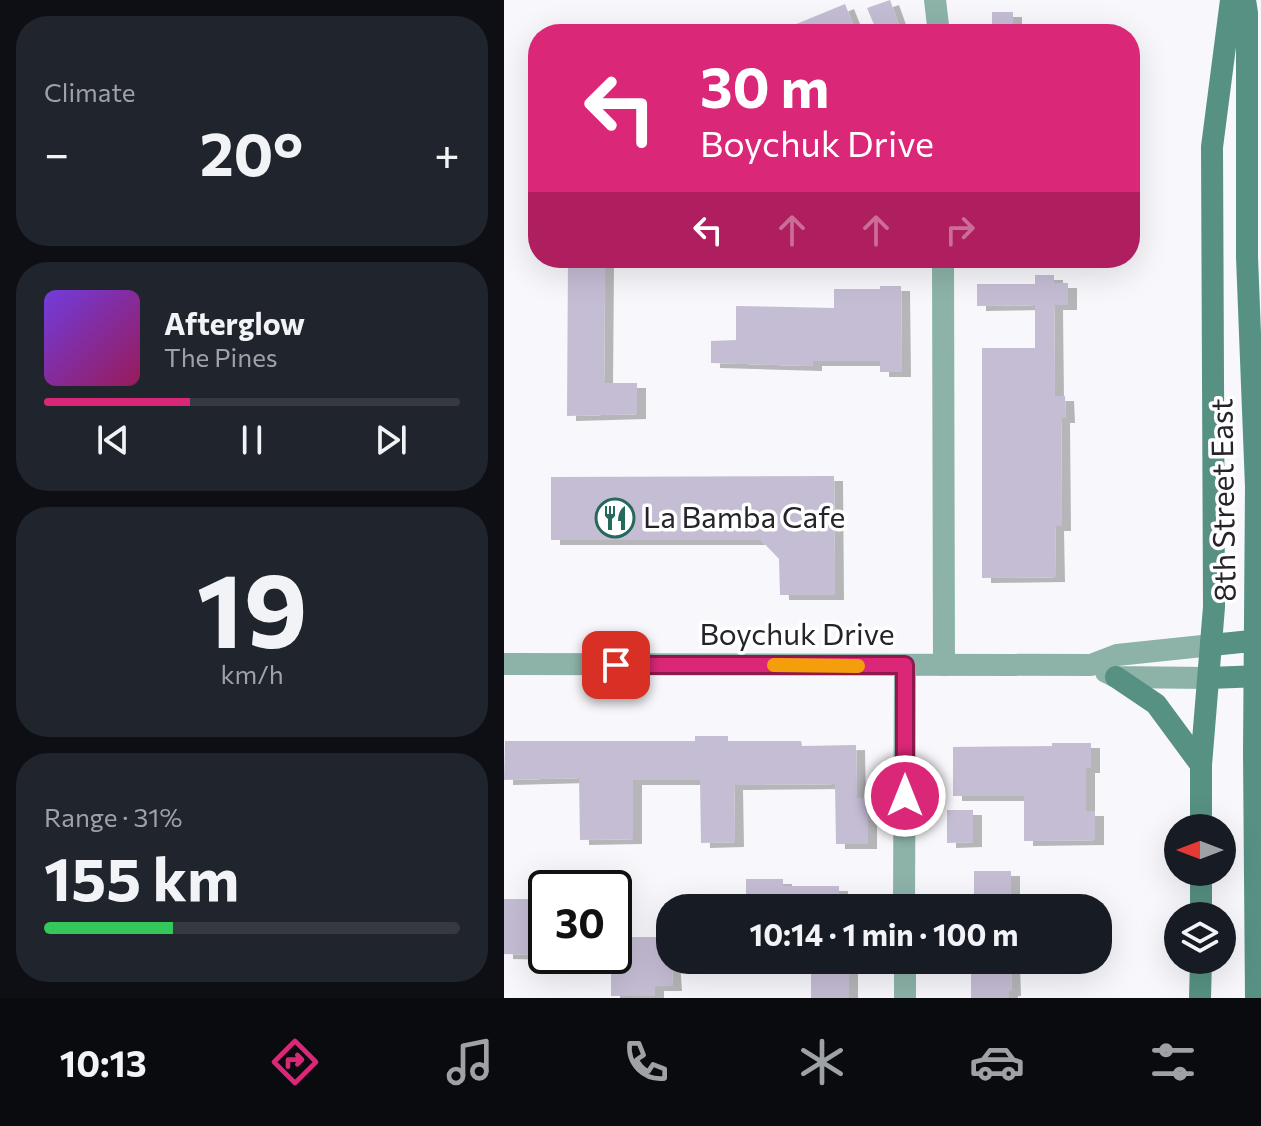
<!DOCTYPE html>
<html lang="en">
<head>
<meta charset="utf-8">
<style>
	:root { --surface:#171b24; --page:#20242c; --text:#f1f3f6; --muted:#9ea1a6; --line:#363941; --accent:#db2777 }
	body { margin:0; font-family:Commissioner,sans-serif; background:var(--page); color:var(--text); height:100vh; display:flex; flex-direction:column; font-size:30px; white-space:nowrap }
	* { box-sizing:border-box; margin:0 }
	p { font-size:26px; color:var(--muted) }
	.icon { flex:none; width:44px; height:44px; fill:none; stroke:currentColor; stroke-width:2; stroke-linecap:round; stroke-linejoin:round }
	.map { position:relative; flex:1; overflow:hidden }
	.details { display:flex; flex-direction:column; gap:16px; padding:16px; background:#0d0f14; width:504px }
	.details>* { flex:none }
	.banner { position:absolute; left:24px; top:24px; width:612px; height:244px; border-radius:32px; box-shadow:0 8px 32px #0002; background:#db2777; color:#fff; overflow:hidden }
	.needle { width:52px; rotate:270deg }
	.tools { position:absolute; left:660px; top:814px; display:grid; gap:16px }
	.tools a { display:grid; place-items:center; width:72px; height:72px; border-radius:50%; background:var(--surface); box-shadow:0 8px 32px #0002; font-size:40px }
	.speed { position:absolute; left:24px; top:870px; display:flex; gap:16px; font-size:40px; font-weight:700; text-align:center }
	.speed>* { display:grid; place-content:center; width:104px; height:104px; border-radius:50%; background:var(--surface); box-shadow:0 8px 32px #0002; line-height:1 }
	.speed .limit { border:4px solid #111; border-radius:12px; background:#fff; color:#111 }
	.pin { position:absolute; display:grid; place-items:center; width:68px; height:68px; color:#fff; margin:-34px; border-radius:16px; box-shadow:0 4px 12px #0006 }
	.me { position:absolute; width:88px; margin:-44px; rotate:0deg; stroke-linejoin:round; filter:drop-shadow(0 0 6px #0008) }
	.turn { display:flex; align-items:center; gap:28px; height:168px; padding:0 40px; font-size:36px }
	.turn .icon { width:104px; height:104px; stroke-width:2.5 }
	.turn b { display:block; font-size:56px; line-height:68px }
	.lanes { display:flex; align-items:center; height:76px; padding:0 40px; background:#0003; justify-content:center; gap:40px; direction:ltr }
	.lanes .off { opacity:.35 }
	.big { font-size:60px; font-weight:700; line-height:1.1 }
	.details .card { flex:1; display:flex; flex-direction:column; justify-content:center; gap:12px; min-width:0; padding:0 28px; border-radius:32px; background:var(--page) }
	.details .dial { align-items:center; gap:0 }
	.dial b { font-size:104px; line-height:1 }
	.song { display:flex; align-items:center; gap:24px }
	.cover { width:96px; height:96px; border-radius:12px; background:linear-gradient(135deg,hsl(260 70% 55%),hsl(330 70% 35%)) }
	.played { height:8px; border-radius:4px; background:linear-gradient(90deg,var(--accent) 35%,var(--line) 35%) }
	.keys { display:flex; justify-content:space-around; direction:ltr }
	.heat { display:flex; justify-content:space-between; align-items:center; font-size:44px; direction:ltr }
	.charge { height:12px; border-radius:6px; background:linear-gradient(90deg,#34c759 31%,var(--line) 0) }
	.trip { position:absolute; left:152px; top:894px; width:456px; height:80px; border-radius:32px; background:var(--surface); box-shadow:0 8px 32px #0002; font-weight:700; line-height:80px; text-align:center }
	.dock { display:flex; height:128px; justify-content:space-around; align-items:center; background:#090b0e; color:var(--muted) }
	.dock .icon { width:56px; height:56px }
	.dock .current { color:var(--accent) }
	.dock b { font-size:36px; color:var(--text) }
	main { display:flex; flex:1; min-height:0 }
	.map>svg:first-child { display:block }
	.building { fill:#c5bdd4; filter:url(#shadow) }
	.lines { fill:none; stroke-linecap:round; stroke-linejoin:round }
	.minor { stroke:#8db3a9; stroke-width:22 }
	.tertiary { stroke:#8db3a9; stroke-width:22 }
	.secondary { stroke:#579183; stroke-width:22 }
	.route-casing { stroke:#8e194d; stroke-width:20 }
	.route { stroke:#db2777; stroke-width:14 }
	.slow { stroke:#f59e0b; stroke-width:14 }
	.labels { text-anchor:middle; stroke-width:7; stroke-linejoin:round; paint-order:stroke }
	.street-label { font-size:30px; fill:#26232b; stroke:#fff }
	.poi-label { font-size:30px; fill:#26232b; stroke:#fff; text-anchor:start }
</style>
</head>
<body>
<main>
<section class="details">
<div class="card"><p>Climate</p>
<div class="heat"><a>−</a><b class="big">20°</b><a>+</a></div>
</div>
<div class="card">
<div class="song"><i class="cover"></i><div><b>Afterglow</b><p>The Pines</p></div></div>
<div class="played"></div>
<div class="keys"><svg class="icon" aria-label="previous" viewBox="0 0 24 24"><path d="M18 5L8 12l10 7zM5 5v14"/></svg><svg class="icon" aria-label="pause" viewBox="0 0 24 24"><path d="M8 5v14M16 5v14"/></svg><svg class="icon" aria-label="next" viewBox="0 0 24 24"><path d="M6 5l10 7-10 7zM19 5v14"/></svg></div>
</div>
<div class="card dial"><b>19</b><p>km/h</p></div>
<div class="card"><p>Range · 31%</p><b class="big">155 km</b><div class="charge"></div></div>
</section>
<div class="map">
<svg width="757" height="998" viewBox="0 0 757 998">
	<defs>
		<filter id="shadow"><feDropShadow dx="9" dy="5" stdDeviation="0" flood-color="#0004"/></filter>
	</defs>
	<rect width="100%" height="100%" fill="#f8f7fb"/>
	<path class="building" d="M386 0 396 28 374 34 363 8Z
		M341 4 351 29 339 34H268Z
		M488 12H509V34H488Z
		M64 258H101L100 383H133V414L63 416Z
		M531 275H550V283H564V305H550L551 396H561L562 418H557L558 526H551L552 577 478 578V348H531V305L473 306V284H531Z
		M376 286H397L398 372H376V361H309V366L207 363V341L232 340V306L330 308V289H376Z
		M330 476 331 595H276L275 559 257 540H47V477Z
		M191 736H224V741H297L298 746 352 745 353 798H364V844H332L331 784 230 785 231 842 197 843 196 780H129V839L76 840 75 778 0 780 1 741H191Z
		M548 743H587V768H582V811H591V840L520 841V796H449V747L548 746Z
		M443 810H469V842L443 843Z
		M470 871H507V908H470Z
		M242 879H279V886H335V908H242Z
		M0 899H42V955L0 954Z
		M118 937H155V941H166L169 986H151V996H107V971H118Z
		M307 960H345V998H307Z
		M467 960H507L508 991H505V998H467Z"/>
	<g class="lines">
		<path class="minor" d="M431 0 435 34
			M439 258 440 665
			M400 908 401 665
			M401 960V998"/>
		<path class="tertiary" d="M0 664 587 665 613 655 708 645
			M602 672 612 677 705 678"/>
		<path class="secondary" d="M741 0 743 13V257L752 487 750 752 752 998
			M708 645 757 640
			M612 677 652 704 697 765
			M705 678 757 676
			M697 828V765L710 607 708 147 727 0
			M697 916V872
			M696 998 697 960"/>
	</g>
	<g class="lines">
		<defs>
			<path id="route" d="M112 665H401V796"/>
		</defs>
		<use href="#route" class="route-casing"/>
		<use href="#route" class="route"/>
		<path class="slow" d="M270 665 354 666"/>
	</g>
	<defs>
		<symbol id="restaurant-ring" viewBox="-11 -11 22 22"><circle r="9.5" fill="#fff" stroke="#25695c" stroke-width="1.5"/><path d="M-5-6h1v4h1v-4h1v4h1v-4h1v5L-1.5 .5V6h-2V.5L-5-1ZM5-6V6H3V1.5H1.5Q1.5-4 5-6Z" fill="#25695c"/></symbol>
	</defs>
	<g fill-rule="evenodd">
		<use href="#restaurant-ring" x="89" y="496" width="44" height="44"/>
	</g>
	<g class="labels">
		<g class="street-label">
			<text transform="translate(720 500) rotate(-91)" y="10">8th Street East</text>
			<text x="293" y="645">Boychuk Drive</text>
		</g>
		<g class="poi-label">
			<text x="139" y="528">La Bamba Cafe</text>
		</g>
	</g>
</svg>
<div class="tools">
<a><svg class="needle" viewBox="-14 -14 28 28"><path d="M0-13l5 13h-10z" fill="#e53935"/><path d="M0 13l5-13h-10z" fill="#9ea1a6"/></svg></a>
<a><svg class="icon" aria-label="layers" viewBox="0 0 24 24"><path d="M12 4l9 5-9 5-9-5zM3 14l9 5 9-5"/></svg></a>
</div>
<div class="speed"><div class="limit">30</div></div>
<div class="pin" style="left:112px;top:665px;background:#d93025"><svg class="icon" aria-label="arrive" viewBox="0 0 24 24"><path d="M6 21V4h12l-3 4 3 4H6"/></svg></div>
<svg class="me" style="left:401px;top:796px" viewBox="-20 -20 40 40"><circle r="17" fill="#db2777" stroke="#fff" stroke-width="3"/><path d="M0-11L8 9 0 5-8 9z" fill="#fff"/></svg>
<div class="trip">10:14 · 1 min · 100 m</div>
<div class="banner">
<div class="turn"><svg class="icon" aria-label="left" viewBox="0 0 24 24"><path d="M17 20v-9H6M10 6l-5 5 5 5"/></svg><div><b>30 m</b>Boychuk Drive</div></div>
<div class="lanes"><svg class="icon" aria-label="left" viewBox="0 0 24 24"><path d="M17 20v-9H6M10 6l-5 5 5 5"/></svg><svg class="icon off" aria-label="ahead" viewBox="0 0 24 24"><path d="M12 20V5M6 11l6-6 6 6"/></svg><svg class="icon off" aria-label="ahead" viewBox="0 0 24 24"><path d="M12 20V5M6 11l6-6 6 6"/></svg><svg class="icon off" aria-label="right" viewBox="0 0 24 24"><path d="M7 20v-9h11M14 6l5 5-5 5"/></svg></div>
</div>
</div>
</main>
<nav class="dock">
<b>10:13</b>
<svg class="icon current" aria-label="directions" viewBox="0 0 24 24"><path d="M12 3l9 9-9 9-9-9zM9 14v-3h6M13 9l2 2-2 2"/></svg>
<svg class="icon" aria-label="music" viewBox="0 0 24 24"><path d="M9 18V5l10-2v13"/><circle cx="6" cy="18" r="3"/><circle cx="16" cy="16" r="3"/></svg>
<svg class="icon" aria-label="phone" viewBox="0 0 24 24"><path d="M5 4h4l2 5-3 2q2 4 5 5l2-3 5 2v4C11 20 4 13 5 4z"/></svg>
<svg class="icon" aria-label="climate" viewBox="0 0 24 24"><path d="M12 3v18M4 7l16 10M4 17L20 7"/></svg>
<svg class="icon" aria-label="car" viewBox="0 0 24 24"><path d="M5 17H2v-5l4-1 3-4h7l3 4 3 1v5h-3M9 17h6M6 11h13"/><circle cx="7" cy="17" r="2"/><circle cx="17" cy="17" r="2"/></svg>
<svg class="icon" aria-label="filters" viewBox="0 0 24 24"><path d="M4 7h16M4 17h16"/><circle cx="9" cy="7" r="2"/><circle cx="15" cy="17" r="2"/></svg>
</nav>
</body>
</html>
